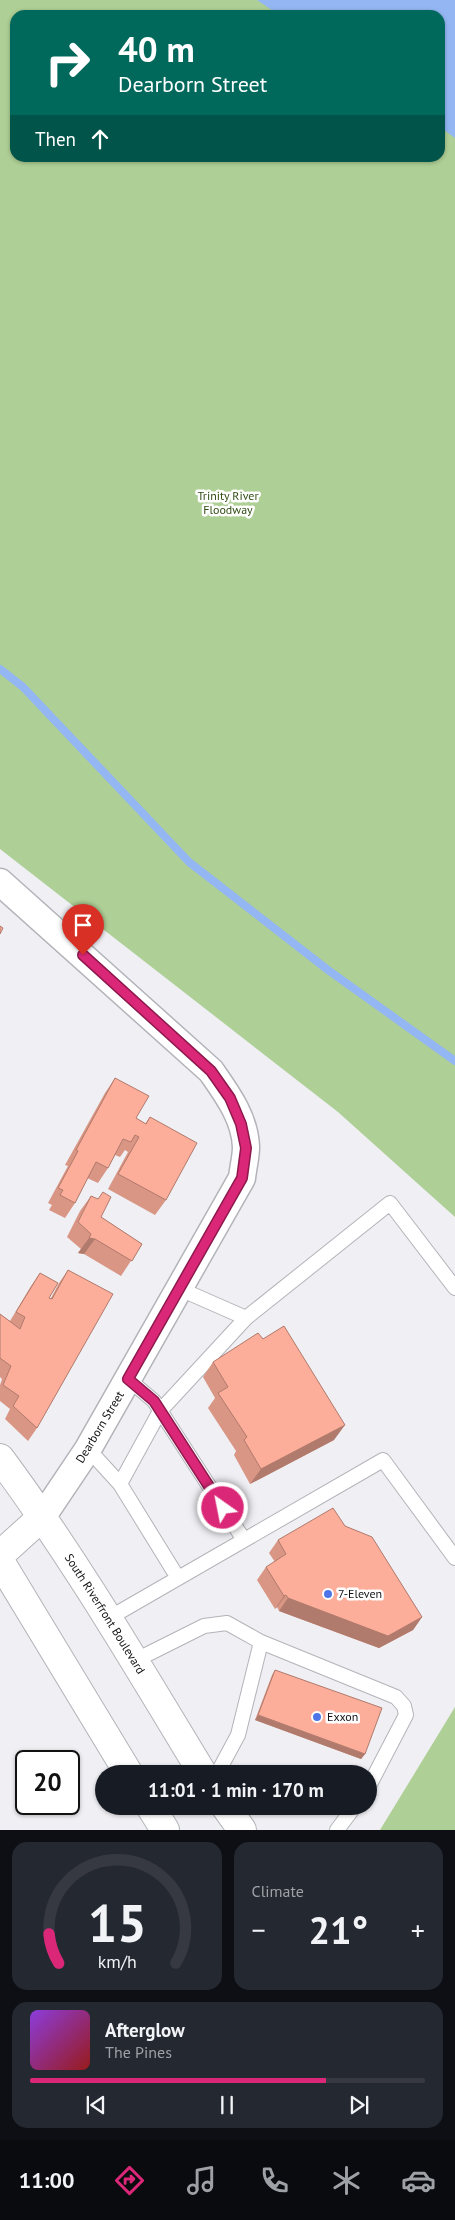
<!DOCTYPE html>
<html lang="en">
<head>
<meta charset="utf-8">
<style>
	:root { --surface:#171b24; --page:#242831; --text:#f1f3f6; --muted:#9ea1a6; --line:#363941; --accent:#db2777 }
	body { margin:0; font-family:"PT Sans",sans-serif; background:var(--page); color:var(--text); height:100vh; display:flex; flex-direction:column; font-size:19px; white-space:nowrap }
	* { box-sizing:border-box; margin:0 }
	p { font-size:16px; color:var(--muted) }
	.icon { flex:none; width:28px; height:28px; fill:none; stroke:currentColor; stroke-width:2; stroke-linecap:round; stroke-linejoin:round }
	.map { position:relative; height:1830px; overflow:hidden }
	.panel { display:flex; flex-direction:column; gap:12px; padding:12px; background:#0d0f14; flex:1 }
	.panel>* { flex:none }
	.hud { position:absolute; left:10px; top:10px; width:435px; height:152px; border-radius:15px; box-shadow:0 1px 4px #0004; background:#00695c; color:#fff; overflow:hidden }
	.speed { position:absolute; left:15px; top:1750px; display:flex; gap:10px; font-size:25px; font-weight:700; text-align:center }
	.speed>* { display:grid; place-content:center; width:65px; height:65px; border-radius:50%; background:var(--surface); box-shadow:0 1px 4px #0004; line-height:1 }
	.speed .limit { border:2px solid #111; border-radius:8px; background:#fff; color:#111 }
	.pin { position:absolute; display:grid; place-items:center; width:42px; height:42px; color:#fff; margin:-51px -21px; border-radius:50% 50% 50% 0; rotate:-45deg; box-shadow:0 0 5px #0007 }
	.pin .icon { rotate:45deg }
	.me { position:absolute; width:55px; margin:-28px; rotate:327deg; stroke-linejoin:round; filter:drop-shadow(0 0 4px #0008) }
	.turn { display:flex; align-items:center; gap:18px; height:105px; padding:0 25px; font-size:22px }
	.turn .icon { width:65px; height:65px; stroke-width:2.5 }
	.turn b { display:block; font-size:35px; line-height:42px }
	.then { display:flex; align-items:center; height:48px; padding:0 25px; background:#0003; gap:10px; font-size:19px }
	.big { font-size:38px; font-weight:600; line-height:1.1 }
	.panel .card { flex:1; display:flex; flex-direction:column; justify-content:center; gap:8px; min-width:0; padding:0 18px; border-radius:15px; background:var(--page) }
	.panel .dial { align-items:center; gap:0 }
	.dial svg { height:130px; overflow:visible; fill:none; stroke:var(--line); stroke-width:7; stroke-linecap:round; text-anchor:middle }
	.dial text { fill:var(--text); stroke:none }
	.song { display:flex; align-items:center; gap:15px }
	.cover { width:60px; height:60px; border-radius:8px; background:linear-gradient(135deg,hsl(270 70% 55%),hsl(0 70% 35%)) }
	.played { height:5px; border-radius:2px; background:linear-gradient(90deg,var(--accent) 75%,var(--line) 75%) }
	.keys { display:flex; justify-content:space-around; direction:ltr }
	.heat { display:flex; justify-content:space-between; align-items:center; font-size:28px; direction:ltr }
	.panel .tiles { flex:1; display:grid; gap:12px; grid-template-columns:1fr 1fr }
	.card:last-child { grid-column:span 2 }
	.trip { position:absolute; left:95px; top:1765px; width:282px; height:50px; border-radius:25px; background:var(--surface); box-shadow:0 1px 4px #0004; font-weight:600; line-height:50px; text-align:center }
	.tabs { display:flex; height:80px; justify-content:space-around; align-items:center; background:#090b0e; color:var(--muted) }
	.tabs .icon { width:35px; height:35px }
	.tabs .active { color:var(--accent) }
	.tabs b { font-size:22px; color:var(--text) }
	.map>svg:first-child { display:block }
	.green { fill:#aecf95; fill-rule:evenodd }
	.water { fill:#94b7f4 }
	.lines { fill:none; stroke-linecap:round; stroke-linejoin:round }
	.stream { stroke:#94b7f4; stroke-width:8 }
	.lane-casing { stroke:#b3b4b9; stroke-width:16 }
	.street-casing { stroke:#b3b4b9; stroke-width:29 }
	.secondary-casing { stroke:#b3b4b9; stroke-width:30 }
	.lane { stroke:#fff; stroke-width:14 }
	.street { stroke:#fff; stroke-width:26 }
	.secondary { stroke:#fff; stroke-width:28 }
	.wall { fill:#d99684 }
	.shaded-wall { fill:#b07a6c }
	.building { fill:#fcae9a; stroke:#b07a6c }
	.route-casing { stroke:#8e194d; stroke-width:12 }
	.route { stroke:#db2777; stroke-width:9 }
	.poi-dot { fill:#4d75e8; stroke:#fff; stroke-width:2 }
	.labels { text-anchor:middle; stroke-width:5; stroke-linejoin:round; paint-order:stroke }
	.park-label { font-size:12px; fill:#304c13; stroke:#fff }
	.street-label { font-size:12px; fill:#131315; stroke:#fff }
	.poi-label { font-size:12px; fill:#131315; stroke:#fff; text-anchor:start }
</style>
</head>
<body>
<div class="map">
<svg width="455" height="1830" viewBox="0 0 455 1830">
	<rect width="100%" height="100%" fill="#efeff4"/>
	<path class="green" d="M0 0H455V1217L338 1112 0 849ZM15 15H440V158H15Z
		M455 1707V1830H380Z"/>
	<path class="water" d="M257 0H455V138L440 127V15H279Z"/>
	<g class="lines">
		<path class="stream" d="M0 669 23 687 189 862 328 970 455 1061"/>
		<defs>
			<path id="lane" d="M180 1289 246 1318 390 1203 455 1288
				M128 1379 154 1401 244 1540
				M88 1449 120 1484
				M178 1578 120 1484 160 1411 246 1318
				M109 1618 383 1460 455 1558
				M134 1661 204 1626 227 1623 261 1642 396 1697 404 1706 406 1715 369 1786
				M217 1774 238 1735 261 1642
				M337 1830 355 1806"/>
			<path id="street" d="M0 882 211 1071C227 1094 245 1118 246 1147 246 1157 243 1168 242 1178L88 1449 43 1516"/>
			<g id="secondary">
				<path id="s1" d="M0 1458C75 1559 138 1667 203 1774"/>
				<path d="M0 1555 43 1516"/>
				<path d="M0 1561 129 1774"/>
				<path d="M150 1806 165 1830"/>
				<path d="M225 1806 242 1830"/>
			</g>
		</defs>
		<use href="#lane" class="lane-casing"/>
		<use href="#street" class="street-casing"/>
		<use href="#secondary" class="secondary-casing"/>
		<use href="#lane" class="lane"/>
		<use href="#street" class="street"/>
		<use href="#secondary" class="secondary"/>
	</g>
	<path class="wall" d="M115 1078 136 1118 145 1124 150 1117 166 1200 155 1215 108 1189 128 1152 125 1150 120 1157 115 1155 108 1168 98 1183 87 1178 75 1203 65 1218 49 1210 52 1205 48 1203 68 1166 65 1165 105 1093Z
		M91 1196 101 1217 142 1244 121 1276 84 1254 78 1253 81 1249 67 1237 80 1211Z
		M68 1270 37 1428 28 1441 5 1419 10 1409 0 1401V1385L2 1379 0 1377V1314L10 1321 31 1286 40 1273 49 1298H51L59 1283Z
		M213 1362 334 1440 250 1484 234 1455 236 1451 208 1408 215 1398 203 1377Z
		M345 1526 422 1617 413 1630 379 1648 279 1611 277 1607 275 1609 257 1580 266 1567 275 1562 269 1553 278 1540Z
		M275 1670 365 1754 361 1759 255 1720 272 1675Z"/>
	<path class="shaded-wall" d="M89 1238 95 1239 84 1254 78 1253Z
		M345 1425 334 1440 250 1484 261 1469Z
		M286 1595 277 1607 275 1609 284 1596Z
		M288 1598 422 1617 413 1630 379 1648 279 1611Z
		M258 1715 365 1754 361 1759 255 1720Z"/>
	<path class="building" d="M0 926 3 928 0 934Z
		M115 1078 149 1096 136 1118 146 1124 150 1117 197 1143 166 1200 118 1174 139 1137 135 1135 131 1142 123 1139 108 1168 96 1162 75 1203 60 1195 63 1190 58 1188 78 1151 76 1150Z
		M103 1192 111 1197 101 1217 142 1244 132 1261 95 1239 89 1238 91 1234 78 1222 91 1196 98 1199Z
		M68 1270 113 1294 37 1428 13 1406 19 1396 3 1385 11 1366 0 1358V1314L20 1329 25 1317 16 1312 40 1273 58 1283 49 1298 52 1299Z
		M284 1326 345 1425 261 1469 244 1440 247 1437 218 1393 228 1387 213 1362 258 1333 263 1339Z
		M333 1508 345 1526 372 1537 422 1617 388 1636 288 1598 286 1595 284 1596 266 1567 286 1554 278 1540Z
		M275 1670 382 1708 365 1754 258 1715Z"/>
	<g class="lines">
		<defs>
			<path id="route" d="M83 955 211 1071 230 1098 241 1124 246 1148 242 1178 128 1379 154 1401 223 1508"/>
		</defs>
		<use href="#route" class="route-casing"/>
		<use href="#route" class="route"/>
	</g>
	<g class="poi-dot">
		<circle cx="328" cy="1594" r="5"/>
		<circle cx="317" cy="1717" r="5"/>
	</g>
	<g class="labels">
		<g class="park-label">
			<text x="228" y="500">Trinity River<tspan x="228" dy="14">Floodway</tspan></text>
		</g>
		<g class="street-label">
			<text transform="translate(100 1427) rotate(-59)" y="4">Dearborn Street</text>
			<text dy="4" stroke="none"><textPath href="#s1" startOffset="188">South Riverfront Boulevard</textPath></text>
		</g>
		<g class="poi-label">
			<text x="338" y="1598">7-Eleven</text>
			<text x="327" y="1721">Exxon</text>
		</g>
	</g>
</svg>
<div class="speed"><div class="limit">20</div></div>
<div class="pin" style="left:83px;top:955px;background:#d93025"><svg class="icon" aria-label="arrive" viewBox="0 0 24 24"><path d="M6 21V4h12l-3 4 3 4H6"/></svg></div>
<svg class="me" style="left:223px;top:1508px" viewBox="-20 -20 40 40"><circle r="17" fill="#db2777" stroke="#fff" stroke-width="3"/><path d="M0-11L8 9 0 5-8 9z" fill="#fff"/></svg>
<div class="trip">11:01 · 1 min · 170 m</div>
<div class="hud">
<div class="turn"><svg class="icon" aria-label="right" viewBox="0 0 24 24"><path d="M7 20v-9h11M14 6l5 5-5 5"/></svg><div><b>40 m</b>Dearborn Street</div></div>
<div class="then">Then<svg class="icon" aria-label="ahead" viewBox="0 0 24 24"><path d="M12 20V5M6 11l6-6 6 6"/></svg></div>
</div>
</div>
<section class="panel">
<div class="tiles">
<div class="card dial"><svg viewBox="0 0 100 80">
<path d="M14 69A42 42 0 1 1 86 69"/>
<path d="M14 69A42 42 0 0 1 8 51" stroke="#db2777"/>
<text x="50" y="56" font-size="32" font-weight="700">15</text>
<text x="50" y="72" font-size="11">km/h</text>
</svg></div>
<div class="card"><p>Climate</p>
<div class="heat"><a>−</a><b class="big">21°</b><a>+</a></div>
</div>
<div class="card">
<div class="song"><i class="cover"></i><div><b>Afterglow</b><p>The Pines</p></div></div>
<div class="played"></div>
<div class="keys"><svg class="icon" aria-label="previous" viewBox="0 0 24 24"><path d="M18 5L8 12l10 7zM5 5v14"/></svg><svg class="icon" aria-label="pause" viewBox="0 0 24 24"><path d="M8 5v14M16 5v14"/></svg><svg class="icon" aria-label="next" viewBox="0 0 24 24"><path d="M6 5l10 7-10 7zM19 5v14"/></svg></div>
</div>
</div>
</section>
<nav class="tabs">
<b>11:00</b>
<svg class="icon active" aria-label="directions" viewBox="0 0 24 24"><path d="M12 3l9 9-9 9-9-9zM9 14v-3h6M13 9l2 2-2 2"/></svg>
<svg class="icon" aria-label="music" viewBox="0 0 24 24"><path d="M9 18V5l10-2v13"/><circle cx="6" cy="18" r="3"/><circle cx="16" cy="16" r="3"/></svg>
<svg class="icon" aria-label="phone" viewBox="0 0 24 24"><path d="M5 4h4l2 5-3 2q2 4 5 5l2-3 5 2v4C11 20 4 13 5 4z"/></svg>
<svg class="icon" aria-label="climate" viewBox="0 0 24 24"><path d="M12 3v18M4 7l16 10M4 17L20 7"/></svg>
<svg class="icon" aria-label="car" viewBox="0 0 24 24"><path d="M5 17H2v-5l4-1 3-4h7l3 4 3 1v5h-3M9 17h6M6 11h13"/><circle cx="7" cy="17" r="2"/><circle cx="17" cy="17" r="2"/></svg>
</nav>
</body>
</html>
